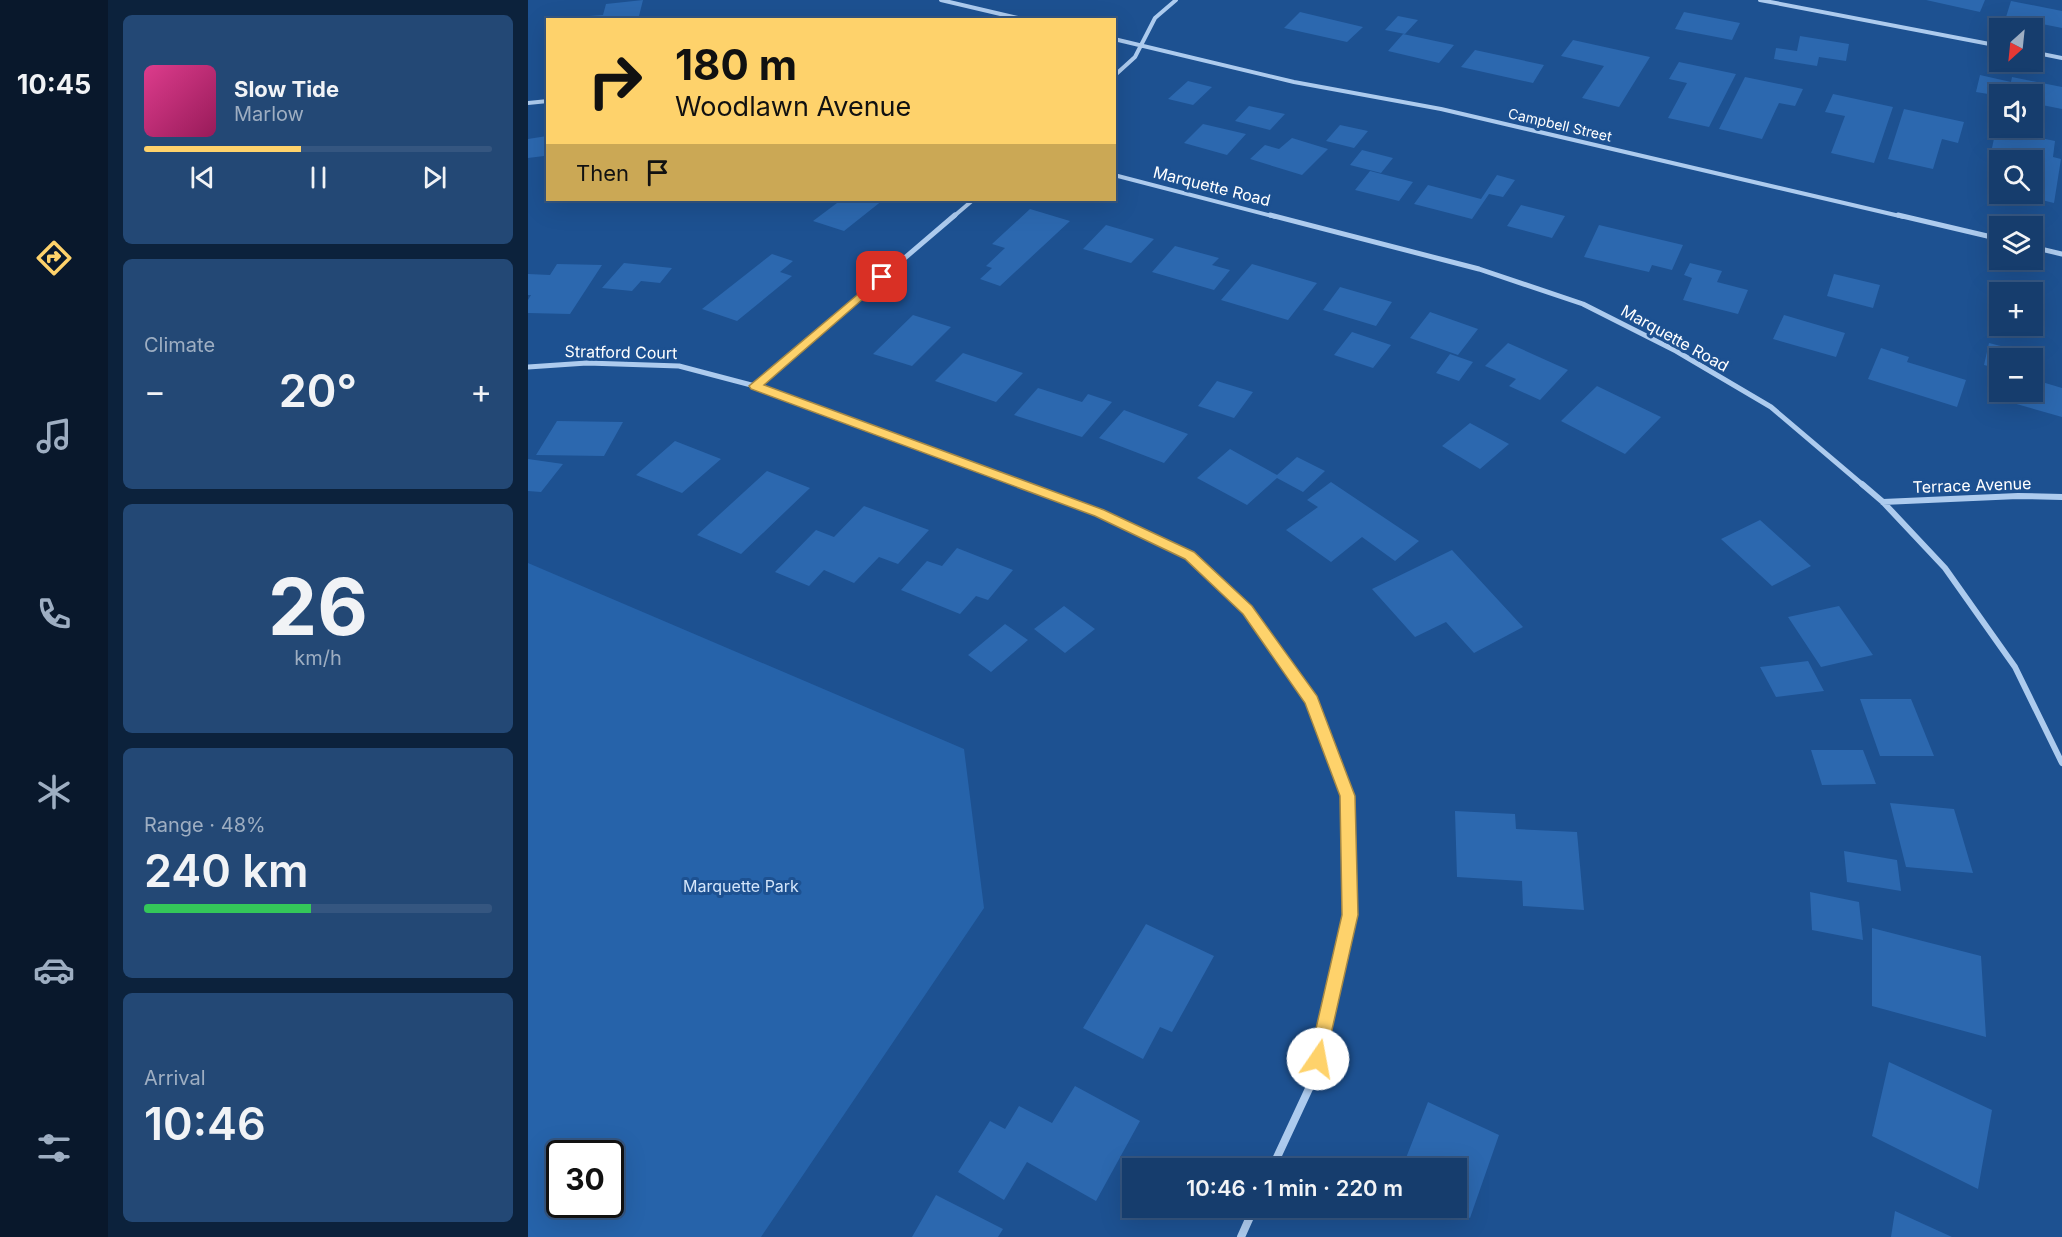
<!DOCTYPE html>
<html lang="en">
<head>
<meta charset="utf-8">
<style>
	:root { --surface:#163d6d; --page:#234875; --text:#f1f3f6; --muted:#9eaec2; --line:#355680; --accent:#fed26b }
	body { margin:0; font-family:Inter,sans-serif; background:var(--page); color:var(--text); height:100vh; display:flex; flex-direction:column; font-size:22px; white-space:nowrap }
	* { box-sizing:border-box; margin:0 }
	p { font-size:20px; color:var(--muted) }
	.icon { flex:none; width:33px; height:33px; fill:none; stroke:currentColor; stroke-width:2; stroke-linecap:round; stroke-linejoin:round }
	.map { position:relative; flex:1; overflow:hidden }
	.drawer { display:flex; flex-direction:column; gap:15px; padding:15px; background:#0c223c; width:420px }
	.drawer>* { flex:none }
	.top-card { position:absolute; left:18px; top:18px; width:570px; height:183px; border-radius:0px; box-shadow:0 6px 24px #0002,0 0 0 2px var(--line); background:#fed26b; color:#111; overflow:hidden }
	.needle { width:39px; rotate:207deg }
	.tools { position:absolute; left:1461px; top:18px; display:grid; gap:12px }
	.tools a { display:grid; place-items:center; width:54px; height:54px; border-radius:0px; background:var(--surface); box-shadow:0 6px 24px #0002,0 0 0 2px var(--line); font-size:30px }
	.speed { position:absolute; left:18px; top:1140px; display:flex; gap:12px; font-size:30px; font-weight:700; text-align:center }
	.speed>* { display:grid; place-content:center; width:78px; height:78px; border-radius:50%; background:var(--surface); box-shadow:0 6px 24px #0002,0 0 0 2px var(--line); line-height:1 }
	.speed .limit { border:3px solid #111; border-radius:9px; background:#fff; color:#111 }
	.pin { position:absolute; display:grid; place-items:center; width:51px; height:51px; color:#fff; margin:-26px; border-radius:12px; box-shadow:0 3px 9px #0006 }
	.me { position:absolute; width:66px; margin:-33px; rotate:12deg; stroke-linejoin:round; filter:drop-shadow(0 0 4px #0008) }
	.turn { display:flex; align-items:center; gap:21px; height:126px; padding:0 30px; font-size:27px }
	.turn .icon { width:78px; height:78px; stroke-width:2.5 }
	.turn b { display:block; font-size:42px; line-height:51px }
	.then { display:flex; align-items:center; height:57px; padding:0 30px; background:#0003; gap:12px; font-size:22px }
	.big { font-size:45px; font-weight:600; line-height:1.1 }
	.drawer .card { flex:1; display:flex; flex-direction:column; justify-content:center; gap:9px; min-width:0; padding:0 21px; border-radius:9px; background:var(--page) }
	.drawer .dial { align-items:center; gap:0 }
	.dial b { font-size:78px; line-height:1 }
	.song { display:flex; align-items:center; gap:18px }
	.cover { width:72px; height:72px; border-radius:9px; background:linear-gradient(135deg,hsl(330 70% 55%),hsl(330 70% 35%)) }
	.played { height:6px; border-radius:3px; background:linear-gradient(90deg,var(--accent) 45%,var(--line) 45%) }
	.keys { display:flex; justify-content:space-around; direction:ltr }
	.heat { display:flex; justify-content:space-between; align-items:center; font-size:33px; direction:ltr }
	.charge { height:9px; border-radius:4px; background:linear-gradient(90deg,#34c759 48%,var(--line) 0) }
	.trip { position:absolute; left:594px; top:1158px; width:345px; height:60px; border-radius:0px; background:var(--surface); box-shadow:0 6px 24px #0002,0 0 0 2px var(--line); font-weight:600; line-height:60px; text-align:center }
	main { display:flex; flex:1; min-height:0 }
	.tab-bar { display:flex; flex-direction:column; width:108px; justify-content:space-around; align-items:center; background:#09182c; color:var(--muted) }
	.tab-bar .icon { width:42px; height:42px }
	.tab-bar .selected { color:var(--accent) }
	.tab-bar b { font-size:27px; color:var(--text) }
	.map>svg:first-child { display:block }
	.green { fill:#2663aa; fill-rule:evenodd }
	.building { fill:#2c68af }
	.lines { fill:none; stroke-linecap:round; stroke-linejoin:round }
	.minor-far3 { stroke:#adcbee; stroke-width:4 }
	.minor-far2 { stroke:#adcbee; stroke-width:5 }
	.minor-far1 { stroke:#adcbee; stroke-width:6 }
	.minor { stroke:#adcbee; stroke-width:8 }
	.route { fill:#fed26b; stroke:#a58846; stroke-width:1.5 }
	.labels { text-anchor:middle; stroke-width:6; stroke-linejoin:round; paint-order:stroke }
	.far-street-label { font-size:14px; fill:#fff; stroke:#1d5191 }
	.street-label { font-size:16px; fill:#fff; stroke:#1d5191 }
	.park-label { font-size:16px; fill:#d3e5fa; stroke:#1d5191 }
</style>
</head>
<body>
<main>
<nav class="tab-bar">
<b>10:45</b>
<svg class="icon selected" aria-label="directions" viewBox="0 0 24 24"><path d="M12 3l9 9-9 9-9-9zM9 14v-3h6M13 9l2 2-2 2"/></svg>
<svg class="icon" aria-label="music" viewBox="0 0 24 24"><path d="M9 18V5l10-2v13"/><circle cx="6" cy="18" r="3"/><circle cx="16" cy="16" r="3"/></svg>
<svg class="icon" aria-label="phone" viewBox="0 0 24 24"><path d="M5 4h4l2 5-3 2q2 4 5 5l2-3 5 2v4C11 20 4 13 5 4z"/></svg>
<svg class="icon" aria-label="climate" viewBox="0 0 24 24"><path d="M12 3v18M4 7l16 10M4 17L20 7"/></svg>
<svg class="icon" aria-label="car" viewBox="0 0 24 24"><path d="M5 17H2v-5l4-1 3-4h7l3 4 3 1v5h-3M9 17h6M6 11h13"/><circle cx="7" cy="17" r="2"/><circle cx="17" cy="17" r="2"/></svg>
<svg class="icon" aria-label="filters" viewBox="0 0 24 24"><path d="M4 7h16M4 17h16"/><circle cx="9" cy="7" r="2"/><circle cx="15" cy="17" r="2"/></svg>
</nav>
<section class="drawer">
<div class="card">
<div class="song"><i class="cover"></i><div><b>Slow Tide</b><p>Marlow</p></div></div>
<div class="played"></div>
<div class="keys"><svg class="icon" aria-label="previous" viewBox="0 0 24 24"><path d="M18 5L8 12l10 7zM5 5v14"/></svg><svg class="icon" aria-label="pause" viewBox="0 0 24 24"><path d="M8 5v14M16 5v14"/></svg><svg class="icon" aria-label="next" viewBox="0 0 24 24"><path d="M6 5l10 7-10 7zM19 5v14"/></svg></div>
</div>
<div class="card"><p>Climate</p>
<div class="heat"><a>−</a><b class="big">20°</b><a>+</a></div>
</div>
<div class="card dial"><b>26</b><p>km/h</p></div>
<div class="card"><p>Range · 48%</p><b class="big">240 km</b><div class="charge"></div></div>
<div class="card"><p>Arrival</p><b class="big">10:46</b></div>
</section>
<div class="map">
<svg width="1534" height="1237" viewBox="0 0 1534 1237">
	<rect width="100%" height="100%" fill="#1d5191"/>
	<path class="green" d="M0 563 436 749 456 908 233 1237H0ZM32 1154H82V1204H32Z"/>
	<path class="building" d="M115 0 110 20H60L61 16 75 15 78 4Z
		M1398 0H1457L1452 12Z
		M1483 1 1534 11V28L1478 17Z
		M772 12 835 27 819 42 756 28Z
		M1156 12 1212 23 1204 40 1147 29Z
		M870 16 890 20 877 34 857 30Z
		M875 34 926 45 911 63 860 51Z
		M1272 36 1321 44 1318 61 1291 57 1289 66 1246 59 1248 48 1269 51Z
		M1045 40 1122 57 1091 107 1054 98 1076 66 1033 56Z
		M947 50 1016 65 1005 83 933 67Z
		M1151 62 1208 74 1181 127 1140 118 1159 83 1141 79Z
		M1452 75 1483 82 1484 77 1534 87V109L1504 103V94H1472V96L1448 92Z
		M1217 77 1275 89 1267 106 1251 103 1234 139 1191 129Z
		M660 81 684 87 665 105 640 99Z
		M1305 94 1365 107 1346 163 1303 153 1317 116 1297 112Z
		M721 106 757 114 742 130 707 121Z
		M1376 109 1436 122 1430 143 1414 139 1405 169 1360 159Z
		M675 124 718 134 699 155 656 143Z
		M812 125 840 131 826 148 798 141Z
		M1468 129 1527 141 1525 157 1533 159 1526 203 1488 194H1504V160H1484L1486 153 1464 148Z
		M19 136 16 156 0 158V139Z
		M764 138 800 149 774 175 722 159 737 145 751 149Z
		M834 150 865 158 853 173 822 165Z
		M842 171 885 182 871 201 827 190Z
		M969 175 987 180 975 197 961 194 944 219 886 204 900 185 953 199Z
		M313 200H355L316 231 285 221Z
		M993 205 1037 216 1024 238 979 226Z
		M502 209 542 221 472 286 452 279 464 268 458 266 477 248 464 244Z
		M578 225 626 239 603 263 555 249Z
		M1071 225 1155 245 1144 270 1124 265 1121 272 1056 257Z
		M647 246 691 258 684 265 702 270 686 290 624 272Z
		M244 254 265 261 252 272 264 276 209 321 174 309Z
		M96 263 144 268 132 283 113 281 104 291 74 288Z
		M1162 263 1194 271 1189 282 1220 290 1210 314 1155 300 1164 278 1156 275Z
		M29 264 74 265 42 314 0 313V300L3 295H0V274L22 275Z
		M724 264 789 283 760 320 693 300Z
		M1306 274 1352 285 1345 308 1299 296Z
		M812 287 864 302 848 326 795 310Z
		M902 312 950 329 930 355 882 338Z
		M385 315 423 327 384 366 345 354Z
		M1256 315 1317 333 1308 357 1245 339Z
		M824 332 863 345 845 368 806 355Z
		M980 343 1040 370 1012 400 981 386 988 379 957 366Z
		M1461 343 1500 353 1499 358H1472V369L1456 365Z
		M1353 348 1381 357 1379 362 1438 380 1429 407 1340 379Z
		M435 353 495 373 468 402 407 381Z
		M922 354 945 362 931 381 908 373Z
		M1504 379 1534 388V417L1485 403 1488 392H1504Z
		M689 381 725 392 706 418 670 406Z
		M1069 386 1133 417 1097 454 1033 421Z
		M510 388 554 402 560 394 584 402 554 437 486 415Z
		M596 410 660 434 636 463 571 438Z
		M29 421 95 422 76 456 8 455Z
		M942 423 981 444 952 469 914 446Z
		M147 441 193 459 154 493 108 475Z
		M702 449 749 475 769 457 797 471 775 492 749 478 719 505 669 478Z
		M0 459 35 464 13 492 0 491Z
		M239 471 282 488 213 554 169 535Z
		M803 482 891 541 867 561 834 537 803 562 758 530 790 507 779 500Z
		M336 506 401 530 370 564 351 557 326 583 296 570 281 586 247 572 288 530 306 537Z
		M1232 520 1283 566 1244 586 1193 539Z
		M429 548 485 570 460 600 448 596 432 614 373 590 399 561 414 566Z
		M924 550 995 627 946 653 918 622 887 637 844 589Z
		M536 606 567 629 537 653 506 629Z
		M1311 606 1345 655 1293 667 1260 617Z
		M477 624 500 640 463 672 440 655Z
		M1280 661 1296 691 1248 697 1232 667Z
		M1332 699H1383L1406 756H1352Z
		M1283 750H1335L1348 784 1294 785Z
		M1362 803 1426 809 1445 873 1378 867Z
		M927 811 987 814 988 829 1049 832 1056 910 995 906 994 881 929 877Z
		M1316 851 1369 860 1373 891 1319 882Z
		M1282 892 1331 902 1335 940 1284 930Z
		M618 924 686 956 644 1032 632 1027 615 1059 555 1028Z
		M1344 928 1453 956 1458 1037 1344 1006Z
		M1361 1062 1464 1110 1450 1189 1344 1136Z
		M547 1086 612 1121 568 1201 499 1162 476 1200 430 1172 462 1121 477 1129 491 1106 524 1123Z
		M900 1102 971 1135 942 1218 921 1208H928V1168H874Z
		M408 1195 475 1229 470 1237H384Z
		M1367 1211 1424 1237H1363Z"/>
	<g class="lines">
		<path class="minor-far3" d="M413 0 498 20
			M1232 0 1472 46
			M586 39 766 82 913 109 1376 217
			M1504 52 1534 58
			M586 76 607 57 627 18 648 0
			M0 103 20 101
			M586 175 748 217
			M425 217 445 200"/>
		<path class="minor-far2" d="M742 215 951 269 1055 304 1148 351 1243 407 1336 486
			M1370 215 1472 239
			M1504 247 1534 254
			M0 367 59 363 151 366 227 386 498 486
			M227 386 427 215"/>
		<path class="minor-far1" d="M494 484 572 513 661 556 719 610 784 701 819 796 820 821
			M1334 484 1355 502 1417 568 1487 667 1534 763
			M1355 502 1490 496 1534 497"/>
		<path class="minor" d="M744 1168 785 1080 822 915 820 819
			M713 1237 726 1208"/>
	</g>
	<path class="route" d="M354 274 358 275V279L236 385 576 510 666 552 724 606 789 696 827 796 830 915 796 1065 790 1068 784 1065 781 1059 814 915 812 796 777 703 715 614 657 559 567 516 223 389 221 386Z"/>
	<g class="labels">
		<g class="far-street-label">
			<text transform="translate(1032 125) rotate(13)" y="5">Campbell Street</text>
		</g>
		<g class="street-label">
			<text transform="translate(684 186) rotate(14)" y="6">Marquette Road</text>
			<text transform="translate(1147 338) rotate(29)" y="6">Marquette Road</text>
			<text transform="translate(93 352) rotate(1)" y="6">Stratford Court</text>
			<text transform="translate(1444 485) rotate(-2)" y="6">Terrace Avenue</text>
		</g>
		<g class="park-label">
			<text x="213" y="892">Marquette Park</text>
		</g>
	</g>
</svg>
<div class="tools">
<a><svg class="needle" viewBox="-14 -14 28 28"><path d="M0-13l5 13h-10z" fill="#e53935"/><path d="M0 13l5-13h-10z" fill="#9eaec2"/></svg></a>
<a><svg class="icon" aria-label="sound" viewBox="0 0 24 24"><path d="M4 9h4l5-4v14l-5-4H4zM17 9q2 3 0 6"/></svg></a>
<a><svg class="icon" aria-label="search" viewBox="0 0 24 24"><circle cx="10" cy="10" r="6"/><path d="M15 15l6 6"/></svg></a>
<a><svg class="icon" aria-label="layers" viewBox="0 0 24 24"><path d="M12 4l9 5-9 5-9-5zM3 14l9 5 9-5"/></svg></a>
<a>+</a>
<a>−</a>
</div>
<div class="speed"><div class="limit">30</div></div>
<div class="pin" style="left:354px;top:277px;background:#d93025"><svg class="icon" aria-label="arrive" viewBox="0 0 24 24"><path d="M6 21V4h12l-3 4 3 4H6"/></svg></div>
<svg class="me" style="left:790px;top:1059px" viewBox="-20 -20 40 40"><circle r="19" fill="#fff"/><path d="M0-13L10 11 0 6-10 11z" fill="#fed26b"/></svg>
<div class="trip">10:46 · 1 min · 220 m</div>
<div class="top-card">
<div class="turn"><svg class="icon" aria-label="right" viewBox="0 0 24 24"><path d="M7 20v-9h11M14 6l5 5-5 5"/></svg><div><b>180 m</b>Woodlawn Avenue</div></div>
<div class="then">Then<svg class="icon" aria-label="arrive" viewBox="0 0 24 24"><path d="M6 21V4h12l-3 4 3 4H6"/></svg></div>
</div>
</div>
</main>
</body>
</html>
